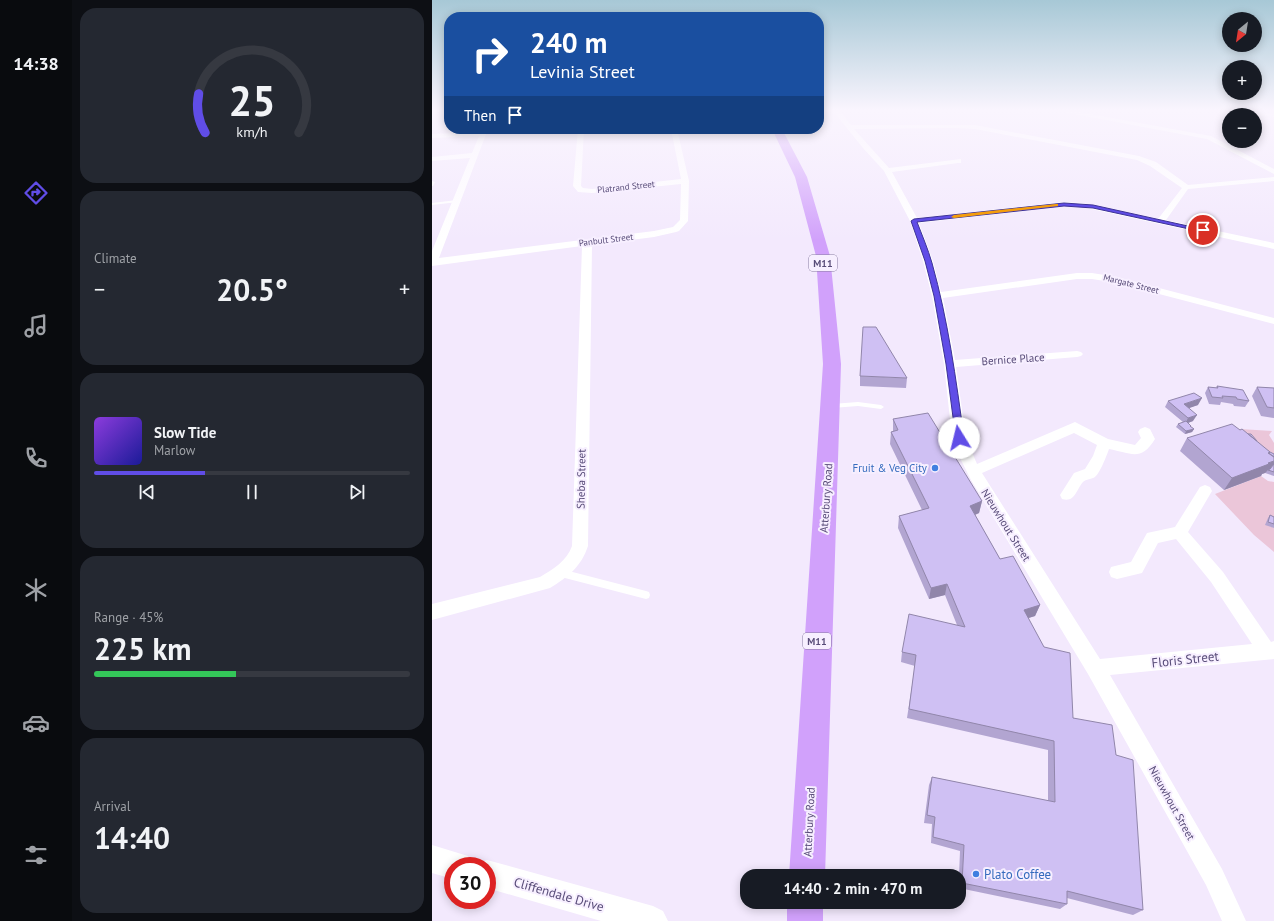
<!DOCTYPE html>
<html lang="en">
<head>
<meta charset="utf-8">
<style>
	:root { --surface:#171b24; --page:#242831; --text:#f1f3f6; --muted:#9ea1a6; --line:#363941; --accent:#604de7 }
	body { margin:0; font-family:"PT Sans",sans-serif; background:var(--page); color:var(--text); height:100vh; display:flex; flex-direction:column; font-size:15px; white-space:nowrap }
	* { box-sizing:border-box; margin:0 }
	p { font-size:13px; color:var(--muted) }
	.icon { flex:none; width:22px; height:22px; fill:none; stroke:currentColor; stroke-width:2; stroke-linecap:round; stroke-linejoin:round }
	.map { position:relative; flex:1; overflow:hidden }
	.panel { display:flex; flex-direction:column; gap:8px; padding:8px; background:#0d0f14; width:360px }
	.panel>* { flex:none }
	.hud { position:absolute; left:12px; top:12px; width:380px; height:122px; border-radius:16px; box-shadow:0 2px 10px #0003; background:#1a4fa0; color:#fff; overflow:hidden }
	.needle { width:26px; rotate:210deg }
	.controls { position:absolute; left:790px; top:12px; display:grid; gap:8px }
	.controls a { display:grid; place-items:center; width:40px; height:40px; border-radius:50%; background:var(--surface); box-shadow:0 2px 10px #0003; font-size:20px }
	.speed { position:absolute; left:12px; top:857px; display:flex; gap:8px; font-size:20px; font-weight:700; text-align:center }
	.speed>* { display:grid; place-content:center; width:52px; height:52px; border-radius:50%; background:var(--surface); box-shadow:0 2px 10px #0003; line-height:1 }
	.speed .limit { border:6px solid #d22; background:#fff; color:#111 }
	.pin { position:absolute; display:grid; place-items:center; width:34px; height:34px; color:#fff; margin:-17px; border:2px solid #fff; border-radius:50%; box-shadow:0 1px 4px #0007 }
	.me { position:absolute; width:44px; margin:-22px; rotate:351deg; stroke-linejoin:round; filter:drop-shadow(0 0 3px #0008) }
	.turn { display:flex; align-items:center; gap:14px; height:84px; padding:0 20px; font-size:18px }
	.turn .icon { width:52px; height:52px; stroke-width:2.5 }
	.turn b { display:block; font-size:28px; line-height:34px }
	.then { display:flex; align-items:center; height:38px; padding:0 20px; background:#0003; gap:8px; font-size:15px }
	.big { font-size:30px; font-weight:600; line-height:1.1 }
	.panel .card { flex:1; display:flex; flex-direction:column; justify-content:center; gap:6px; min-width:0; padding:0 14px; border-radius:16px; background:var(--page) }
	.panel .dial { align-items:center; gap:0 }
	.dial svg { height:104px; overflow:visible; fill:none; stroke:var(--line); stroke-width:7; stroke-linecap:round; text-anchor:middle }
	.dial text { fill:var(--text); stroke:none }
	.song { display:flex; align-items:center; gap:12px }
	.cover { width:48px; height:48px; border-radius:6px; background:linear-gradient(135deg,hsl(270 70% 55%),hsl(240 70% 35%)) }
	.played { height:4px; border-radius:2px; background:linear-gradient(90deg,var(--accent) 35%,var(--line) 35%) }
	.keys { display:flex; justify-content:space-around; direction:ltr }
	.heat { display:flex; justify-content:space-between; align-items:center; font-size:22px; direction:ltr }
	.charge { height:6px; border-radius:3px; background:linear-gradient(90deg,#34c759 45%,var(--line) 0) }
	.trip { position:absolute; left:308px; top:869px; width:226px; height:40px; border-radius:16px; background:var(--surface); box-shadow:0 2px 10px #0003; font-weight:600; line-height:40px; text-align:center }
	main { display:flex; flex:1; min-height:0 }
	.dock { display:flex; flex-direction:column; width:72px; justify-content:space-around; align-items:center; background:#090b0e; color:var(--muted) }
	.dock .icon { width:28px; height:28px }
	.dock .active { color:var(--accent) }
	.dock b { font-size:18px; color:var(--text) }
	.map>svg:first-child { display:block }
	.green { fill:#ebc6d9 }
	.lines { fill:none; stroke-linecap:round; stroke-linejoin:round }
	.service { fill:#fff; fill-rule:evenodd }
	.minor { fill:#fff; fill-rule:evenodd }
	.tertiary { fill:#fff; fill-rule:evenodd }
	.primary { fill:#d1a1fb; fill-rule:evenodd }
	.wall { fill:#b2a5d1 }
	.shaded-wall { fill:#9186aa }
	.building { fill:#cfc0f3; stroke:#9186aa }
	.route { fill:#604de7; stroke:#3e3296 }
	.slow { fill:#f59e0b }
	.shop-dot { fill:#3f7fe0; stroke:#f7efff; stroke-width:1.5 }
	.labels { text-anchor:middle; stroke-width:4; stroke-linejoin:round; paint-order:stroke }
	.far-street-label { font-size:9px; fill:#574b78; stroke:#f7efff }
	.shield { fill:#f7efff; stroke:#877ca0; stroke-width:1 }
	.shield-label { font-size:10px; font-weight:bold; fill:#574b78 }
	.street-label { font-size:11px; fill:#574b78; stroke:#f7efff }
	.shop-label { font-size:11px; fill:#366cbe; stroke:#f7efff; text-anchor:end }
	.near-street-label { font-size:13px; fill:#574b78; stroke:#f7efff }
	.near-shop-label { font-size:13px; fill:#366cbe; stroke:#f7efff; text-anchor:start }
</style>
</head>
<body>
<main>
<nav class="dock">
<b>14:38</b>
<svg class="icon active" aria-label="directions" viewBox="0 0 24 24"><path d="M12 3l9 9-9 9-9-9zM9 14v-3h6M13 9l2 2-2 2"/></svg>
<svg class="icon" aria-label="music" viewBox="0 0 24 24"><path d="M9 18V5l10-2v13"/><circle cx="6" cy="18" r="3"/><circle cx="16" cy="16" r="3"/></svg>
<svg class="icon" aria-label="phone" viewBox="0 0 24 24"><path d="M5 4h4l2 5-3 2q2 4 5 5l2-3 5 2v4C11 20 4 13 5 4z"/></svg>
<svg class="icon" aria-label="climate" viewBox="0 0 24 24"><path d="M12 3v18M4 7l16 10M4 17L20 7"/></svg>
<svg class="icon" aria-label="car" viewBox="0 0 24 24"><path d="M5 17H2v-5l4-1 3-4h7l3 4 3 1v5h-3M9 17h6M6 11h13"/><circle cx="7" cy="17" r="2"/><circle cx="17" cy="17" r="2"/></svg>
<svg class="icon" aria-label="filters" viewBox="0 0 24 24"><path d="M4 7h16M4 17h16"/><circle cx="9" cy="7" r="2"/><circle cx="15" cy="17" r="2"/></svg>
</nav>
<section class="panel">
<div class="card dial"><svg viewBox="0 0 100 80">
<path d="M14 69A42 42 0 1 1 86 69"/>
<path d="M14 69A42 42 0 0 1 9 39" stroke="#604de7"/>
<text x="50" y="56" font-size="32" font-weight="700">25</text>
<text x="50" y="72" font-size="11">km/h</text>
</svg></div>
<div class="card"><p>Climate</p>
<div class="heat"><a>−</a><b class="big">20.5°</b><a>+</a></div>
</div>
<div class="card">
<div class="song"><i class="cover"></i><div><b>Slow Tide</b><p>Marlow</p></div></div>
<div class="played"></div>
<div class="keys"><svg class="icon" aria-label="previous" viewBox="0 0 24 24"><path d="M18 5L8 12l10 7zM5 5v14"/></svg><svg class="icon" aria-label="pause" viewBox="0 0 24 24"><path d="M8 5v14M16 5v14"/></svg><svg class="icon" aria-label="next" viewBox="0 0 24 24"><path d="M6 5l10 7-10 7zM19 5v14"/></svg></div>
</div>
<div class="card"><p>Range · 45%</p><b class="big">225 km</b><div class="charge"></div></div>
<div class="card"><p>Arrival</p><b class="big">14:40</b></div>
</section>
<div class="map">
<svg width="842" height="921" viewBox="0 0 842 921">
	<rect width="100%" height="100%" fill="#f3e9fd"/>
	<path class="green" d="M808 429 840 431 837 435 842 443V455L812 436Z
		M829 476 836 481 842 482V521L834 524 842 528V552L822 535 783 494Z"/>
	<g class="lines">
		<path class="service" d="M0 181 3 182 1 186H0Z
			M25 200 27 201 26 202 0 205V203Z
			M426 402 449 405 452 407 449 409 426 406 400 408 397 406 400 404Z
			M129 569 214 591 217 592 218 595 217 598 214 599 129 577 126 575 125 573 126 571Z"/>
		<path class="minor" d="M8 111H16L17 117Z
			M401 111H408L419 125H543L707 156 724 162 756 185 842 177V181L756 189 734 220 842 243V249L650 207 632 206 487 223 501 261 509 292 645 273H660L685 277 842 318V324L685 283 660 279H645L511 298 523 360 645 351 649 352 651 354 649 356 645 357 524 367 534 438 545 464 643 422 676 439 703 445 709 438 706 432 708 429 713 427 718 429 723 439C709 462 699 453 677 449 675 455 668 473 663 477 660 479 654 479 651 482 644 490 643 503 630 499L628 495 642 473 653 469 661 456 665 445 642 433 550 473 668 659 820 644 779 582 744 539 726 543 710 573 685 579 679 577 677 572 679 567 699 562 715 533 743 527 768 487 773 485 778 487 780 491 756 532 791 572 839 642 842 641V659L678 675 790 869 814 921H790L774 885 656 674 539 480 524 450 520 438 512 364 500 296 491 261 478 221 452 171 431 148ZM524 128 543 129 705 160 718 166 750 188 726 219 650 203 632 202 485 218 460 172 526 163H529V159L457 168 422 129Z
			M626 111H642L779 136 842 169V174L775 139Z
			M804 111 842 113V117L807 113Z
			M50 129H56L7 258 222 231 241 227 248 220 249 184 160 193 146 192 141 186 146 129H152L149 186 151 188 160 189 249 179 239 129H245L257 181 256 221 247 231 244 232 222 237 160 245 156 546C149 567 136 577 118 588L0 620V604L108 577C121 569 135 561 140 546L150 246 0 266V251L38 158 0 161V157L40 153 47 136 0 138V134L48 132Z"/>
		<path class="tertiary" d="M0 845 36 856 40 866H21V879L0 873Z
			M55 860 221 906 231 911 236 921H169L55 888V866H44L45 864Z"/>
		<path class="primary" d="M340 129H350L375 177 398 256 409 364 393 876H357L391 364 384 256 363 177Z
			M355 902H391V921H355Z"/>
	</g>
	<path class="wall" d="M428 376 475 378 474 388 428 386Z
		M785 386 817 401 813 407 802 406 801 404 789 402 788 405 777 404 773 393 776 387 784 388Z
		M825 387 842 388V418L829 416 820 396Z
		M736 401 766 405 756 408 761 421 756 423 759 426V427L762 429 760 432 753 434 744 427 746 424 751 422 733 407Z
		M461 419 550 501 547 513 543 515 568 559 608 605 603 616 596 618 641 718 684 755 711 910 701 915 635 898V904L628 909 527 888V876L528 851 499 843 500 824 492 823 497 785 500 777 616 801V750L475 718 483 666 469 662 470 652 525 625 513 595 497 599 466 528 467 516 490 510 458 444 459 432H461Z
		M808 430 825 442 838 452 842 454V476L833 473 830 474 829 476 792 490 748 451 755 438Z
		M838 515 842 517V528L833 525 836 518Z"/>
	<path class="shaded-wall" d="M770 398 766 405 749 411 752 404Z
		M765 415 761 421 753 424 756 418Z
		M762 429 760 432 753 434 754 431Z
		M842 461V464L837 470H836L833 473 830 474 829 476 792 490 800 478Z
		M550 501 547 513 535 518 538 506Z
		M515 584 513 595 497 599 499 588Z
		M608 605 603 616 587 621 592 610Z"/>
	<path class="building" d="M431 327H444L475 378 428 376Z
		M785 386 811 390 817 401 805 399 804 397 790 396 791 398 780 397 776 387 786 388Z
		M825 387 842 388V408L835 407Z
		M762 393 770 398 752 404 765 415 756 418 736 401Z
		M496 413 550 501 538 506 568 559 581 556 608 605 592 610 612 647 638 653 641 718 680 725 684 755 701 760 711 910 635 891V904L530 883 532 845 501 837 503 817 495 815 500 777 623 802 622 741 477 709 484 655 470 652 477 614 533 627 515 584 499 588 467 516 497 508 459 432 466 430 461 419Z
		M754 421 759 426H758L762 429 754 431 746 424Z
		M800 424 808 430 810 429 838 452 836 453 842 457V461L836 463 837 464 800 478 755 438Z
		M816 434H819L825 441Z
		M838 452 842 454V457L837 453Z
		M842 464V472L836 470 838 469Z
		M838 515 842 517V524L836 522Z"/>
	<linearGradient id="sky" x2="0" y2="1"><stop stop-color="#a7c8d6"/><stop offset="0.46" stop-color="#faf5fe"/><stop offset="1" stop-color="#faf5fe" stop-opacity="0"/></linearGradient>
	<rect width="842" height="240" fill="url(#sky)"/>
	<path class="route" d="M632 203 661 205 774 230 771 232 661 208 632 206 485 222C490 235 496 249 500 263 516 320 524 379 532 438L531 440H524L514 364 502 296 493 261 479 221 482 219Z"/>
	<path class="slow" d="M624 204H626V206L522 218 519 217 522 215Z"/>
	<g class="shop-dot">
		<circle cx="503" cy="468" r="4"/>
		<circle cx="544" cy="874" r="4"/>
	</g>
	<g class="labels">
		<g class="far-street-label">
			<text transform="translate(194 187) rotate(-6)" y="3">Platrand Street</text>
			<text transform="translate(174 240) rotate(-7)" y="3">Panbult Street</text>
			<text transform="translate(699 284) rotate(14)" y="3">Margate Street</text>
		</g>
		<g class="shield">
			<rect x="377" y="255" width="28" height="16" rx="3"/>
			<rect x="371" y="633" width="28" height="16" rx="3"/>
		</g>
		<g class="shield-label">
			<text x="391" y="267">M11</text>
			<text x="385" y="645">M11</text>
		</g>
		<g class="street-label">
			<text transform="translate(581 359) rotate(-4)" y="4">Bernice Place</text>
			<text transform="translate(149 479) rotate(-89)" y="4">Sheba Street</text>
			<text transform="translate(394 498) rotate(-86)" y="4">Atterbury Road</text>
			<text transform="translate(574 525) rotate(58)" y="4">Nieuwhout Street</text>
			<text transform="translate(740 803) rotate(61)" y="4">Nieuwhout Street</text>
			<text transform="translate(377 822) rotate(-87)" y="4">Atterbury Road</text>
		</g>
		<g class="shop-label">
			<text x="495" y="472">Fruit &amp; Veg City</text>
		</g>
		<g class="near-street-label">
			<text transform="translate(753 659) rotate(-6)" y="5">Floris Street</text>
			<text transform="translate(127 894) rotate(16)" y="5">Cliffendale Drive</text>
		</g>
		<g class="near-shop-label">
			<text x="552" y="879">Plato Coffee</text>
		</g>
	</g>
</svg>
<div class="controls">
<a><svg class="needle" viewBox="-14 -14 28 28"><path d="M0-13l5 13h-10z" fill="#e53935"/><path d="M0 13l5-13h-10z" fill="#9ea1a6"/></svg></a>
<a>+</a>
<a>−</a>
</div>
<div class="speed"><div class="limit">30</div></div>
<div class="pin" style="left:771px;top:230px;background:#d93025"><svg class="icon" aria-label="arrive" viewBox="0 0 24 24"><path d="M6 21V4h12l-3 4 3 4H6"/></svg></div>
<svg class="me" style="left:527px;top:438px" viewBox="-20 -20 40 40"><circle r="19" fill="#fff"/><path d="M0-13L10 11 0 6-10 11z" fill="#604de7"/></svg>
<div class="trip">14:40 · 2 min · 470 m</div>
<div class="hud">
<div class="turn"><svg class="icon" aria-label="right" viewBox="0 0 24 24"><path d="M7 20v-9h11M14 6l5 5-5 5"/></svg><div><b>240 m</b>Levinia Street</div></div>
<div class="then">Then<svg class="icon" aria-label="arrive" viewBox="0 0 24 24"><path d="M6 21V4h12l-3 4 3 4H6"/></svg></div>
</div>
</div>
</main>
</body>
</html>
